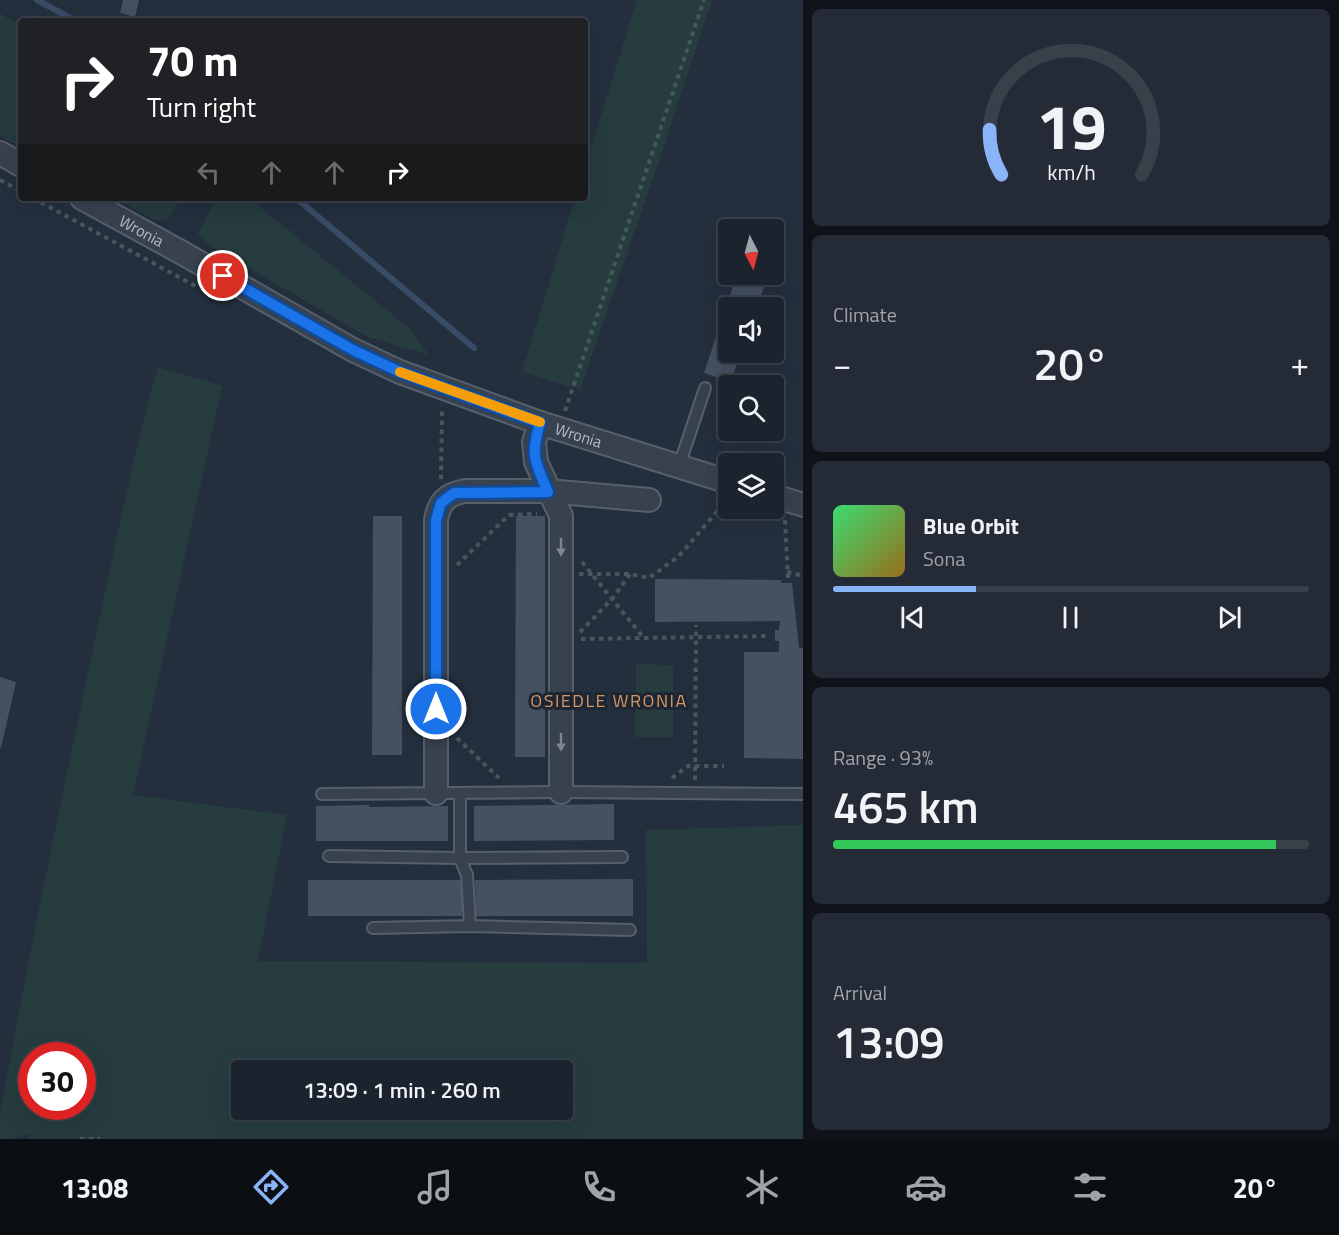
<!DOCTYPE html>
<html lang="en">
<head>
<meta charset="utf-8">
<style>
	:root { --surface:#1b232e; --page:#242b36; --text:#f1f3f6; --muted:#a0a4aa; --line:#39404a; --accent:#8ab4f8 }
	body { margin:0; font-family:"Titillium Web",sans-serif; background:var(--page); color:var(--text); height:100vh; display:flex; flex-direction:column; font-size:22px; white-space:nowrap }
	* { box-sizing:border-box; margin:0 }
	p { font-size:20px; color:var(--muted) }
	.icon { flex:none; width:33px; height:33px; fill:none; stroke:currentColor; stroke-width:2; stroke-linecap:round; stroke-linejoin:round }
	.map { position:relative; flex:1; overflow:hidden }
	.side { display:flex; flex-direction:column; gap:9px; padding:9px; background:#0f1319; width:536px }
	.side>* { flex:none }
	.hud { position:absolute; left:18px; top:18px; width:570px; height:183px; border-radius:6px; box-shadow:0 6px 24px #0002,0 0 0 2px var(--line); background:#202124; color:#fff; overflow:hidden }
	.needle { width:39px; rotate:174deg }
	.fabs { position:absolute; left:718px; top:219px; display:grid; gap:12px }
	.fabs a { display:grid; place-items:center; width:66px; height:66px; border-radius:6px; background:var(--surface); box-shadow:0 6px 24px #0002,0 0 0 2px var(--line); font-size:30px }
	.speed { position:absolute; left:18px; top:1042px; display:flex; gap:12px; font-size:30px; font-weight:700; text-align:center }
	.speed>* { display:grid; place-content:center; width:78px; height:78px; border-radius:50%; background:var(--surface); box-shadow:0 6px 24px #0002,0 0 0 2px var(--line); line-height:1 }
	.speed .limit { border:9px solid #d22; background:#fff; color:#111 }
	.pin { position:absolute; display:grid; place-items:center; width:51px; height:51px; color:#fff; margin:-26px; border:3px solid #fff; border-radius:50%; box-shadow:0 2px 6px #0007 }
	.me { position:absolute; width:66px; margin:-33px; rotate:0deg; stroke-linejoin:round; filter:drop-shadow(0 0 4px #0008) }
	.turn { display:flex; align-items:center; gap:21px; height:126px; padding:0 30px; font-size:27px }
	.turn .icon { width:78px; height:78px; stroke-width:2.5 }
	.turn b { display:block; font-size:42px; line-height:51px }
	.lanes { display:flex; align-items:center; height:57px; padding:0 30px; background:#0003; justify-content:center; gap:30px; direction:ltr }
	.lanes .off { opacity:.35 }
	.big { font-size:45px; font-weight:600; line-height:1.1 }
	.side .tile { flex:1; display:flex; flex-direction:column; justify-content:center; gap:9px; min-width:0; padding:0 21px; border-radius:9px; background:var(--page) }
	.side .dial { align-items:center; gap:0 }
	.dial svg { height:156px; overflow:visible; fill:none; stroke:var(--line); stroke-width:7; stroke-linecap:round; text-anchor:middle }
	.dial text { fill:var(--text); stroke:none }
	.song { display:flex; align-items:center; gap:18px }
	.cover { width:72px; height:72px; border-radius:9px; background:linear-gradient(135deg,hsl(140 70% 55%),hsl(40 70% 35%)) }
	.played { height:6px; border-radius:3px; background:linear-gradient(90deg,var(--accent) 30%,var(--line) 30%) }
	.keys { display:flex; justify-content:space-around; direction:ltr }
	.heat { display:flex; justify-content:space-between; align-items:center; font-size:33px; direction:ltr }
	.charge { height:9px; border-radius:4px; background:linear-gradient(90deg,#34c759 93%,var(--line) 0) }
	.trip { position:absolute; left:231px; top:1060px; width:342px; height:60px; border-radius:6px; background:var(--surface); box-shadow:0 6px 24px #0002,0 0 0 2px var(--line); font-weight:600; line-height:60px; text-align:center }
	.menu { display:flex; height:96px; justify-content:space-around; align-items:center; background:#0b0e12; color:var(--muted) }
	.menu .icon { width:42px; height:42px }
	.menu .on { color:var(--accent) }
	.menu b { font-size:27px; color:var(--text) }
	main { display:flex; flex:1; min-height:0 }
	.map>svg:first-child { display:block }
	.green { fill:#263c3f; fill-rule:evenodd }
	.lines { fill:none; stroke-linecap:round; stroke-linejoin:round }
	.stream { stroke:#394c67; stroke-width:6 }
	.building { fill:#455162 }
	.service-casing { stroke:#565f6c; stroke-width:14 }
	.minor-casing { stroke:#565f6c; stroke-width:26 }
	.path { stroke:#44595c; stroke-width:4; stroke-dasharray:4.5 4.5; stroke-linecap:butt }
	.service { stroke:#38414e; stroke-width:10 }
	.minor { stroke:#38414e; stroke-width:22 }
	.oneway { fill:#7c8592 }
	.route-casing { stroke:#114b97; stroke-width:15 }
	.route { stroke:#1a73e8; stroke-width:10 }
	.slow { stroke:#f59e0b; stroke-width:10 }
	.labels { text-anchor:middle; stroke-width:6; stroke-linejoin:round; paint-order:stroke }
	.street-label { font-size:16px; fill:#b4bcc9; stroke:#1d2633 }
	.neighbourhood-label { font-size:18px; letter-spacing:1.5px; fill:#d59563; stroke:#1d2633 }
</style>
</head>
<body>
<main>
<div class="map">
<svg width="804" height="1139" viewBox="0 0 804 1139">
	<rect width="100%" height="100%" fill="#242f3e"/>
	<path class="green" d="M637 0H712L660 158 580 390 522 372 575 198H585V167Z
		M0 14 21 24V147L0 136Z
		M115 198H180L173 213 165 220H155Z
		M216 198H249L410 329 429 355 368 337 212 247 198 234Z
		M158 367 222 386 133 795 287 815 258 961 647 963 646 830 803 825V1139H29V1134L9 1139H0V1116C26 969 56 824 87 678 109 574 129 470 158 367ZM32 1056H82V1107H32ZM242 1071H562V1110H242Z
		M636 664 673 665V737H635Z"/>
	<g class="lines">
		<path class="stream" d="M37 0 76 21
			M296 198 474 348"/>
	</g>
	<path class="building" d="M123 0H139L135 17 120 13Z
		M737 274H768L757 308H729V352H741L731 382 704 373Z
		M373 516H402V755H372Z
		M516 516H545V757H515Z
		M655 579 781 580V583H792L799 648H804V759L744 758V652H779V641H775V630H779L780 621 655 622Z
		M0 677 16 682 1 748H0Z
		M614 804V840L474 841V806Z
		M369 805V807L448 806V841H316V806Z
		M633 879V916H476L475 880Z
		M308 880H462V916H308Z"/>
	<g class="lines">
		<defs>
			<path id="service" d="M679 466 705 388
				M460 793V858L467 875 470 926 630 930
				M322 794 561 792 804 794
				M329 856 460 858 622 857
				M373 928 470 926"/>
			<g id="minor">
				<path d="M0 153 21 165"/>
				<path id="s1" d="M82 198 186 255 353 350 400 372 540 423 729 482"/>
				<path d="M540 423 534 442 536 462 561 516V792"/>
				<path d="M774 496 804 505"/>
				<path d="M436 793V520C439 502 447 494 465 491H548L649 500"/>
			</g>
		</defs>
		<use href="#service" class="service-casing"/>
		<use href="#minor" class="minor-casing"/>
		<path class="path" d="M0 180 21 191
			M33 198 199 288
			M565 411 704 0
			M441 479 442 411
			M748 508 762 513
			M509 515 537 514
			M785 520 788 578
			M582 562 643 637
			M457 565 510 514
			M787 572 804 576
			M579 574H630L649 578 679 556 725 502
			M580 632 613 598 630 574
			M581 639 769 636
			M457 738 499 778
			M672 778 688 766H724
			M695 780 696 625
			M80 1139H100"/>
		<use href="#service" class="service"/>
		<use href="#minor" class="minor"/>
	</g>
	<defs><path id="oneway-solid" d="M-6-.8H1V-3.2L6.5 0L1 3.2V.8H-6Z" transform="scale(1.5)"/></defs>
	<g class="oneway">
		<use href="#oneway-solid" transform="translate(561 547) rotate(90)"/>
		<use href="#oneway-solid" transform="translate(561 742) rotate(90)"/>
	</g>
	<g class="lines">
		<defs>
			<path id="route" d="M223 276 353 350 400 372 540 423C530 455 535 462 548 492L454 493 441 503 436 520V709"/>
		</defs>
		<use href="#route" class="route-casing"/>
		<use href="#route" class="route"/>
		<path class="slow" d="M400 372 540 422"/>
	</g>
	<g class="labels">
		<g class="street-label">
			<text dy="6" stroke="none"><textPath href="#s1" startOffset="68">Wronia</textPath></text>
			<text dy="6" stroke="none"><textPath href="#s1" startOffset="552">Wronia</textPath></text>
		</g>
		<g class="neighbourhood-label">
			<text x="609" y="707">OSIEDLE WRONIA</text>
		</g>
	</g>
</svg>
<div class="fabs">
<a><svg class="needle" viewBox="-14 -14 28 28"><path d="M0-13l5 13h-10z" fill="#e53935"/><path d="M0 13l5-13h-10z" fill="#a0a4aa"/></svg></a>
<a><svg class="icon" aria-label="sound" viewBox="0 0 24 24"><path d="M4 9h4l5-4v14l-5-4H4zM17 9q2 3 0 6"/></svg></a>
<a><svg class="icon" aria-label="search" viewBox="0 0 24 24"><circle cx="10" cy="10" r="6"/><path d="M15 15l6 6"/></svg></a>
<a><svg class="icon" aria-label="layers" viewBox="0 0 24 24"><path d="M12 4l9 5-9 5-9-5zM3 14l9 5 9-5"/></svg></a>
</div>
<div class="speed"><div class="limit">30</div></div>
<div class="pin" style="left:223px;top:276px;background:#d93025"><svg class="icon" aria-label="arrive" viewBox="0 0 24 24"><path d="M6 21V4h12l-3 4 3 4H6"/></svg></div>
<svg class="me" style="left:436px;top:709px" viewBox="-20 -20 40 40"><circle r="17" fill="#1a73e8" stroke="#fff" stroke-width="3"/><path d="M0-11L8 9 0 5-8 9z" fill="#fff"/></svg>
<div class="trip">13:09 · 1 min · 260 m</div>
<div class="hud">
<div class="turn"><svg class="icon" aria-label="right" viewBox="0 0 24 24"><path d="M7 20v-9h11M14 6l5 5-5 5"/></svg><div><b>70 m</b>Turn right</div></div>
<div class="lanes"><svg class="icon off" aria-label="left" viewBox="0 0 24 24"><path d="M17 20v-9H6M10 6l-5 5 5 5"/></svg><svg class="icon off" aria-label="ahead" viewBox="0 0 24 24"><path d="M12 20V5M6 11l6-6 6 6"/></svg><svg class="icon off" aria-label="ahead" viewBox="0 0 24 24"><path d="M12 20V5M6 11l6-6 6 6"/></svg><svg class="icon" aria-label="right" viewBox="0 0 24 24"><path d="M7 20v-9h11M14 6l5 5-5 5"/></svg></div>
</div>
</div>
<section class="side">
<div class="tile dial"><svg viewBox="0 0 100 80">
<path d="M14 69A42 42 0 1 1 86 69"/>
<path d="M14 69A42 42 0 0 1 8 46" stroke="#8ab4f8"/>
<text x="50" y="56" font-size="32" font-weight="700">19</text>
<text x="50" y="72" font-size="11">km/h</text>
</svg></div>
<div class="tile"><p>Climate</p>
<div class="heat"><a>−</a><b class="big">20°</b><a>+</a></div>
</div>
<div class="tile">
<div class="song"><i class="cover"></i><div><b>Blue Orbit</b><p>Sona</p></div></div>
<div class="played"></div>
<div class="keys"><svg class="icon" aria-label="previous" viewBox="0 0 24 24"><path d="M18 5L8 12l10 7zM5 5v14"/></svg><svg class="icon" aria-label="pause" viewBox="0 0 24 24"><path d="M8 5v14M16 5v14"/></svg><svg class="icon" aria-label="next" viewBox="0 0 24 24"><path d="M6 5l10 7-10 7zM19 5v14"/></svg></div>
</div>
<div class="tile"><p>Range · 93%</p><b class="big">465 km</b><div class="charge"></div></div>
<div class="tile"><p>Arrival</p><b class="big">13:09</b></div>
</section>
</main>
<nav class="menu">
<b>13:08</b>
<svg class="icon on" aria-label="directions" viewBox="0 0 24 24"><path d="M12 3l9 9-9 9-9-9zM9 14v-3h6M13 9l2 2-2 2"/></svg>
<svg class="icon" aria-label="music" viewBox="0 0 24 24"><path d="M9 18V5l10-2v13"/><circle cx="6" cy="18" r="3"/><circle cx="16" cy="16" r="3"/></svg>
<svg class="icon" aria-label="phone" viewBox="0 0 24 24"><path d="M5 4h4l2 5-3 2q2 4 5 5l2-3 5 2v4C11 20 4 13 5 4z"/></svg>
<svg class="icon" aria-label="climate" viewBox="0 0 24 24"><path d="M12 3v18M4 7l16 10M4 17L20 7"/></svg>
<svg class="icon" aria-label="car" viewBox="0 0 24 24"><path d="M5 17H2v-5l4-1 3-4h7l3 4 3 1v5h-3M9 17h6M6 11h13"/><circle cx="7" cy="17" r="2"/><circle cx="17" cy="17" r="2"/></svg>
<svg class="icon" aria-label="filters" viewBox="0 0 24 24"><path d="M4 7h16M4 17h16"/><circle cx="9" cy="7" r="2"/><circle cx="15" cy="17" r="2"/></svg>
<b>20°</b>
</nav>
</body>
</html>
